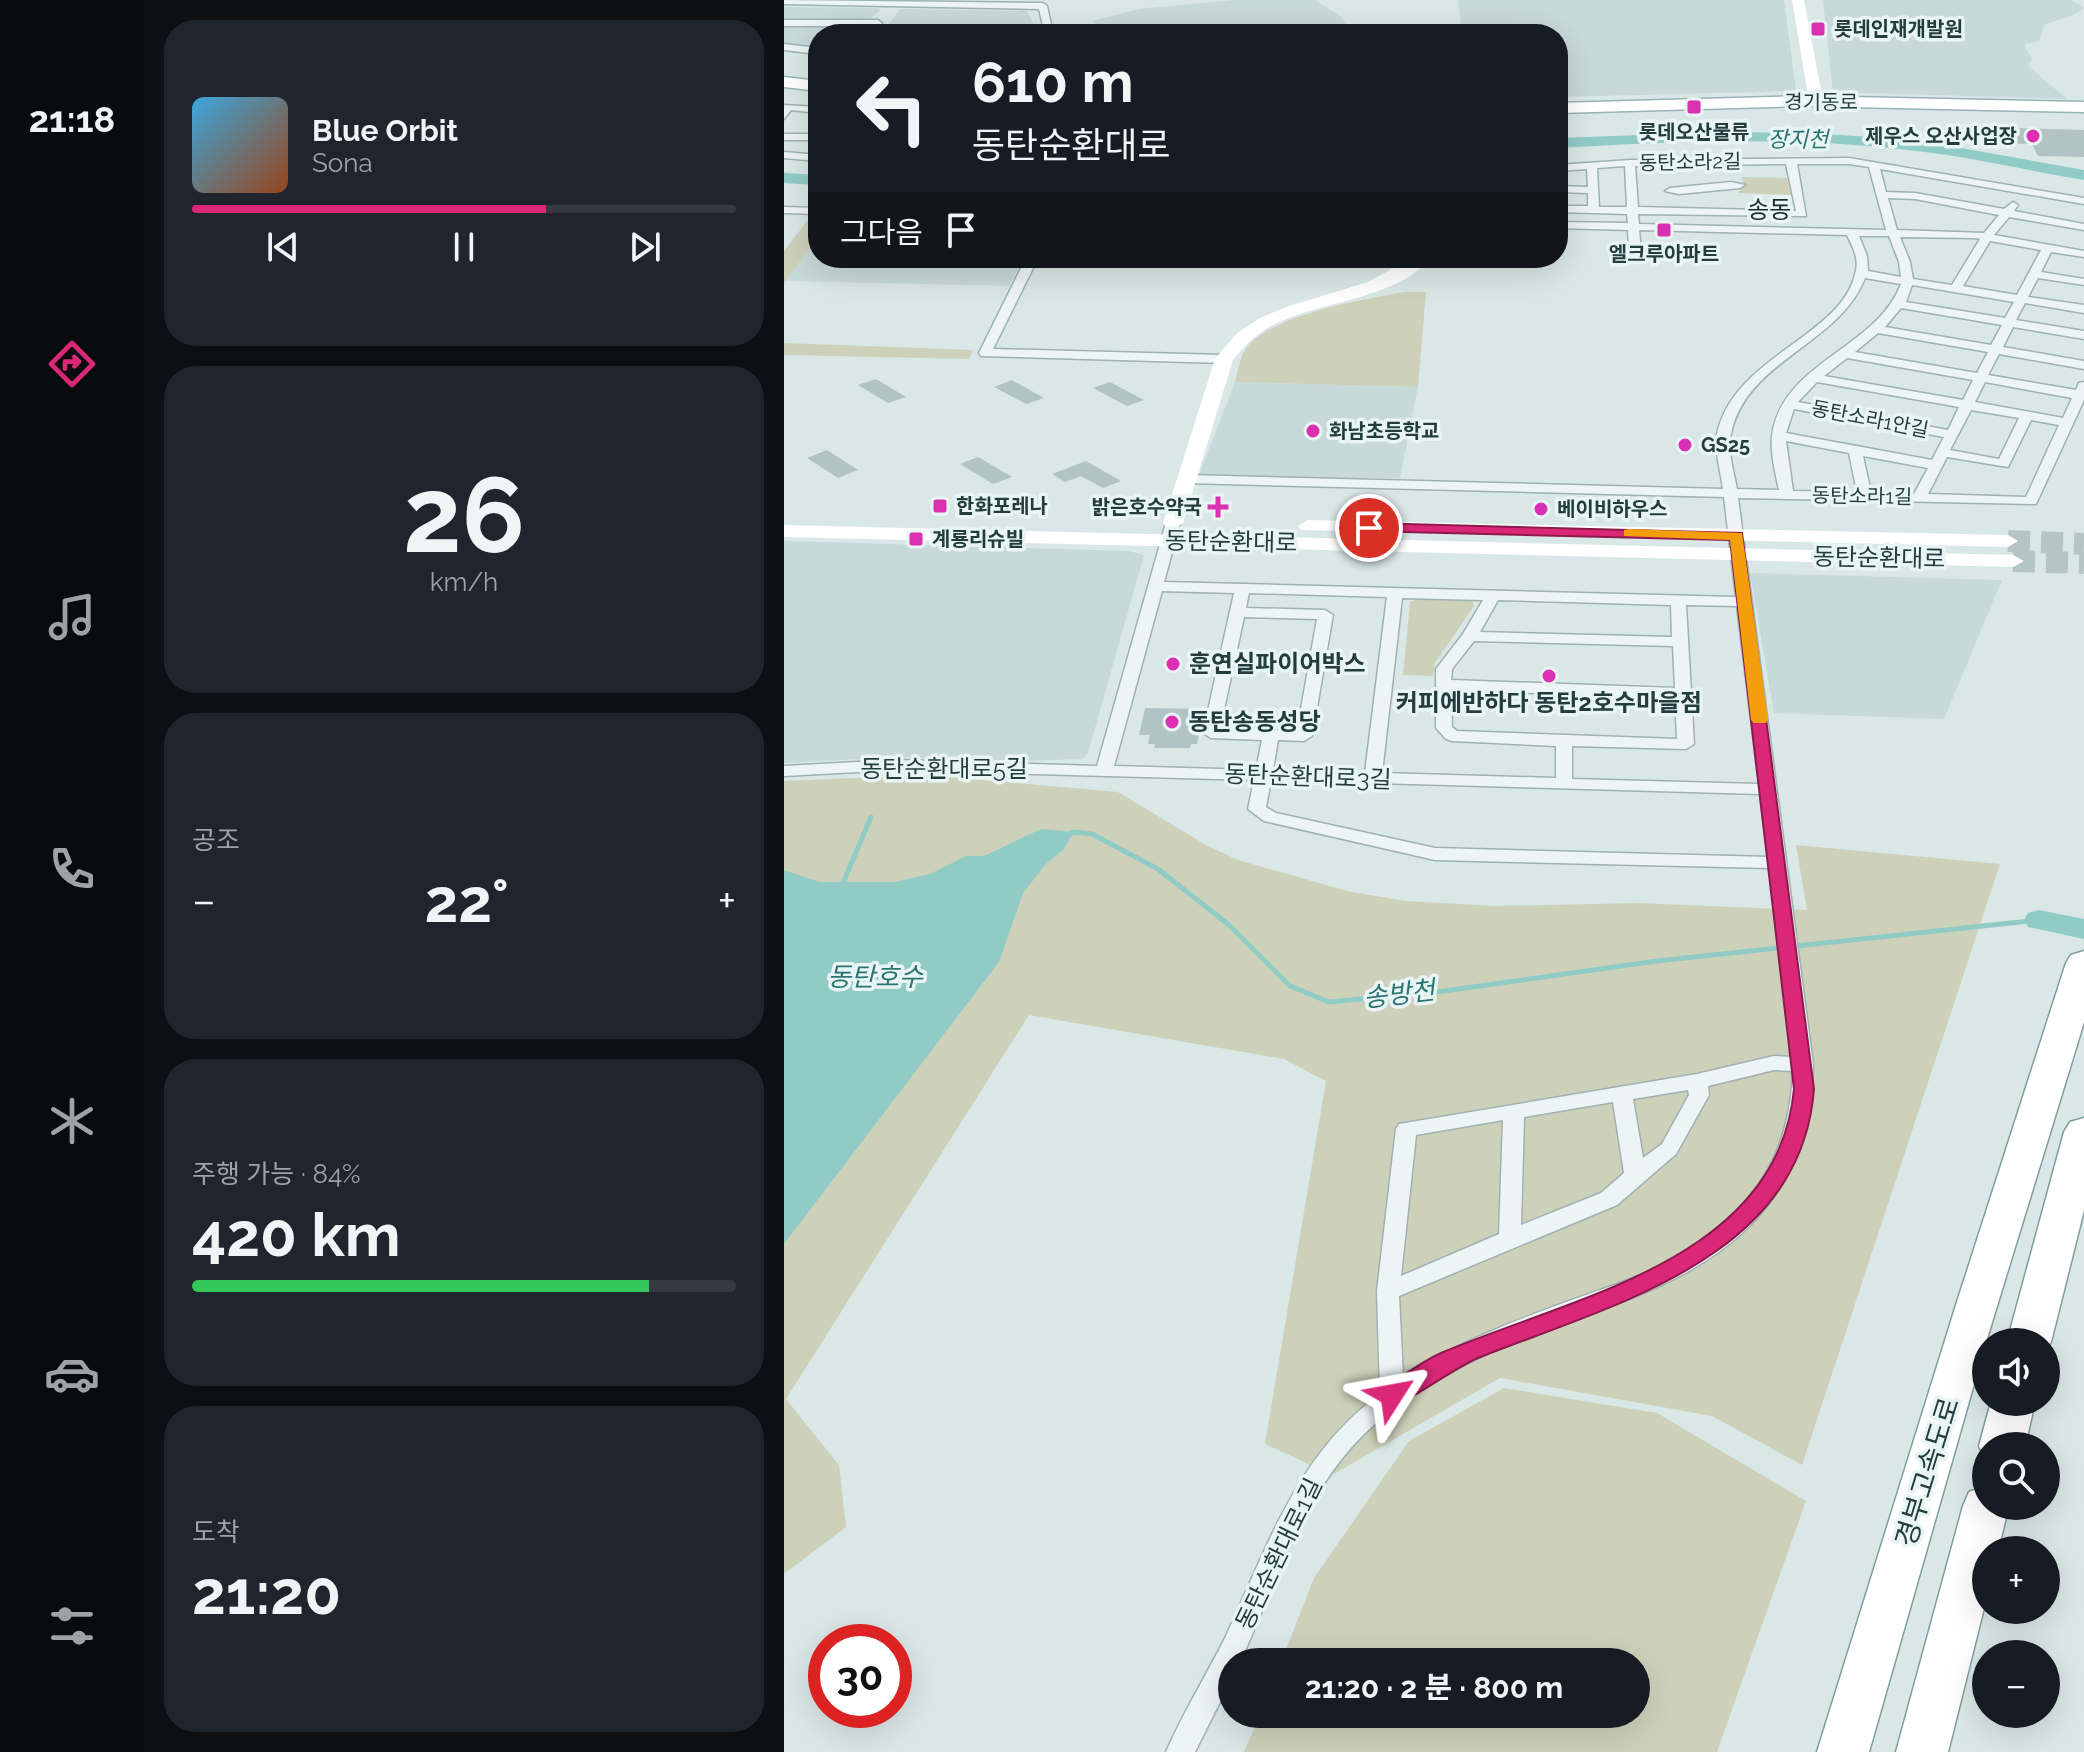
<!DOCTYPE html>
<html lang="ko">
<head>
<meta charset="utf-8">
<style>
	:root { --surface:#171b24; --page:#20242c; --text:#f1f3f6; --muted:#9ea1a6; --line:#363941; --accent:#db2777 }
	body { margin:0; font-family:Raleway,"Noto Sans KR",sans-serif; background:var(--page); color:var(--text); height:100vh; display:flex; flex-direction:column; font-size:30px; white-space:nowrap }
	* { box-sizing:border-box; margin:0 }
	p { font-size:26px; color:var(--muted) }
	.icon { flex:none; width:44px; height:44px; fill:none; stroke:currentColor; stroke-width:2; stroke-linecap:round; stroke-linejoin:round }
	.map { position:relative; flex:1; overflow:hidden }
	.side { display:flex; flex-direction:column; gap:20px; padding:20px; background:#0d0f14; width:640px }
	.side>* { flex:none }
	.top-card { position:absolute; left:24px; top:24px; width:760px; height:244px; border-radius:32px; box-shadow:0 8px 32px #0002; background:#171b24; color:var(--text); overflow:hidden }
	.tools { position:absolute; left:1188px; top:1328px; display:grid; gap:16px }
	.tools a { display:grid; place-items:center; width:88px; height:88px; border-radius:50%; background:var(--surface); box-shadow:0 8px 32px #0002; font-size:40px }
	.speed { position:absolute; left:24px; top:1624px; display:flex; gap:16px; font-size:40px; font-weight:700; text-align:center }
	.speed>* { display:grid; place-content:center; width:104px; height:104px; border-radius:50%; background:var(--surface); box-shadow:0 8px 32px #0002; line-height:1 }
	.speed .limit { border:12px solid #d22; background:#fff; color:#111 }
	.pin { position:absolute; display:grid; place-items:center; width:68px; height:68px; color:#fff; margin:-34px; border:4px solid #fff; border-radius:50%; box-shadow:0 2px 8px #0007 }
	.me { position:absolute; width:88px; margin:-44px; rotate:56deg; stroke-linejoin:round; filter:drop-shadow(0 0 6px #0008) }
	.turn { display:flex; align-items:center; gap:28px; height:168px; padding:0 32px; font-size:36px }
	.turn .icon { width:104px; height:104px; stroke-width:2.5 }
	.turn b { display:block; font-size:56px; line-height:68px }
	.then { display:flex; align-items:center; height:76px; padding:0 32px; background:#0003; gap:16px; font-size:30px }
	.big { font-size:60px; font-weight:700; line-height:1.1 }
	.side .widget { flex:1; display:flex; flex-direction:column; justify-content:center; gap:12px; min-width:0; padding:0 28px; border-radius:32px; background:var(--page) }
	.side .dial { align-items:center; gap:0 }
	.dial b { font-size:104px; line-height:1 }
	.song { display:flex; align-items:center; gap:24px }
	.cover { width:96px; height:96px; border-radius:12px; background:linear-gradient(135deg,hsl(200 70% 55%),hsl(20 70% 35%)) }
	.played { height:8px; border-radius:4px; background:linear-gradient(90deg,var(--accent) 65%,var(--line) 65%) }
	.keys { display:flex; justify-content:space-around; direction:ltr }
	.heat { display:flex; justify-content:space-between; align-items:center; font-size:44px; direction:ltr }
	.charge { height:12px; border-radius:6px; background:linear-gradient(90deg,#34c759 84%,var(--line) 0) }
	.trip { position:absolute; left:434px; top:1648px; width:432px; height:80px; border-radius:40px; background:var(--surface); box-shadow:0 8px 32px #0002; font-weight:700; line-height:80px; text-align:center }
	main { display:flex; flex:1; min-height:0 }
	.tab-bar { display:flex; flex-direction:column; width:144px; justify-content:space-around; align-items:center; background:#090b0e; color:var(--muted) }
	.tab-bar .icon { width:56px; height:56px }
	.tab-bar .current { color:var(--accent) }
	.tab-bar b { font-size:36px; color:var(--text) }
	.map>svg:first-child { display:block }
	.built { fill:#c8d9d9 }
	.green { fill:#ced1ba }
	.water { fill:#91cbc6 }
	.lines { fill:none; stroke-linecap:round; stroke-linejoin:round }
	.stream { stroke:#91cbc6; stroke-width:5 }
	.river { fill:#91cbc6; fill-rule:evenodd }
	.building { fill:#b1c3c4 }
	.secondary-tunnel { stroke:#b5c5c5; stroke-width:22; stroke-dasharray:22 11; stroke-linecap:butt }
	.street-casing { stroke:#9fb1b1; stroke-width:3 }
	.primary-casing { stroke:#98b3b3; stroke-width:3 }
	.highway-casing { stroke:#809e9f; stroke-width:3 }
	.street { fill:#edf4f5; fill-rule:evenodd }
	.secondary { fill:#fff; fill-rule:evenodd }
	.primary { fill:#fff; fill-rule:evenodd }
	.highway { fill:#fff; fill-rule:evenodd }
	.route { fill:#db2777; stroke:#8e194d; stroke-width:2 }
	.slow { fill:#f59e0b }
	.poi-dot { fill:#db30b1; stroke:#e9f4f4; stroke-width:3 }
	.labels { text-anchor:middle; stroke-width:7; stroke-linejoin:round; paint-order:stroke }
	.far-poi-label { font-size:20px; font-weight:bold; fill:#233d3e; stroke:#e9f4f4; text-anchor:start }
	.far-street-label { font-size:20px; fill:#233d3e; stroke:#e9f4f4 }
	.far-water-label { font-size:22px; font-style:italic; fill:#2a7571; stroke:#e9f4f4 }
	.far-quarter-label { font-size:24px; fill:#162c2e; stroke:#e9f4f4 }
	.street-label { font-size:24px; fill:#233d3e; stroke:#e9f4f4 }
	.poi-label { font-size:24px; font-weight:bold; fill:#233d3e; stroke:#e9f4f4; text-anchor:start }
	.water-label { font-size:26px; font-style:italic; fill:#2a7571; stroke:#e9f4f4 }
	.near-street-label { font-size:28px; fill:#233d3e; stroke:#e9f4f4 }
</style>
</head>
<body>
<main>
<nav class="tab-bar">
<b>21:18</b>
<svg class="icon current" aria-label="directions" viewBox="0 0 24 24"><path d="M12 3l9 9-9 9-9-9zM9 14v-3h6M13 9l2 2-2 2"/></svg>
<svg class="icon" aria-label="music" viewBox="0 0 24 24"><path d="M9 18V5l10-2v13"/><circle cx="6" cy="18" r="3"/><circle cx="16" cy="16" r="3"/></svg>
<svg class="icon" aria-label="phone" viewBox="0 0 24 24"><path d="M5 4h4l2 5-3 2q2 4 5 5l2-3 5 2v4C11 20 4 13 5 4z"/></svg>
<svg class="icon" aria-label="climate" viewBox="0 0 24 24"><path d="M12 3v18M4 7l16 10M4 17L20 7"/></svg>
<svg class="icon" aria-label="car" viewBox="0 0 24 24"><path d="M5 17H2v-5l4-1 3-4h7l3 4 3 1v5h-3M9 17h6M6 11h13"/><circle cx="7" cy="17" r="2"/><circle cx="17" cy="17" r="2"/></svg>
<svg class="icon" aria-label="filters" viewBox="0 0 24 24"><path d="M4 7h16M4 17h16"/><circle cx="9" cy="7" r="2"/><circle cx="15" cy="17" r="2"/></svg>
</nav>
<section class="side">
<div class="widget">
<div class="song"><i class="cover"></i><div><b>Blue Orbit</b><p>Sona</p></div></div>
<div class="played"></div>
<div class="keys"><svg class="icon" aria-label="previous" viewBox="0 0 24 24"><path d="M18 5L8 12l10 7zM5 5v14"/></svg><svg class="icon" aria-label="pause" viewBox="0 0 24 24"><path d="M8 5v14M16 5v14"/></svg><svg class="icon" aria-label="next" viewBox="0 0 24 24"><path d="M6 5l10 7-10 7zM19 5v14"/></svg></div>
</div>
<div class="widget dial"><b>26</b><p>km/h</p></div>
<div class="widget"><p>공조</p>
<div class="heat"><a>−</a><b class="big">22°</b><a>+</a></div>
</div>
<div class="widget"><p>주행 가능 · 84%</p><b class="big">420 km</b><div class="charge"></div></div>
<div class="widget"><p>도착</p><b class="big">21:20</b></div>
</section>
<div class="map">
<svg width="1300" height="1752" viewBox="0 0 1300 1752">
	<rect width="100%" height="100%" fill="#dae7e7"/>
	<path class="built" d="M450 0H531L557 17 565 28 562 34H319L308 21 355 9Z
		M674 0H1000L1012 91 774 97V34H678Z
		M1039 0H1286L1300 8 1289 15 1260 25 1255 41 1242 44 1241 47 1248 59 1244 66 1283 99 1049 92Z
		M0 7 92 8 97 10 84 20 0 21Z
		M116 9 243 11 255 34H98Z
		M5 25 82 26 77 34H34V48H25L0 44V27Z
		M34 237V258H240L225 286 1 281Z
		M451 382 634 387 616 478H422L415 475Z
		M0 541 345 551 360 555 304 753 298 759 208 762 118 757 0 763Z
		M966 573 1218 580 1160 719 990 713Z"/>
	<path class="green" d="M958 177 1003 178 1007 195 954 193 959 186Z
		M23 221H34V237L0 283V251Z
		M621 292H642L634 387 451 382C454 371 456 356 463 347 490 314 581 299 621 292Z
		M0 343 189 350 185 359 0 355Z
		M637 598 688 601 690 606 651 663 649 676 619 675 626 602Z
		M142 775 334 792 422 845 454 860 563 891 621 901 710 906 855 903 1023 910 1012 845 1216 864 1018 1465 928 1416 716 1378 548 1475 481 1444 542 1081 500 1059 245 1015 2 1399 55 1465 62 1527 0 1574V781Z
		M720 1388 873 1413 1022 1501 933 1752H460L476 1714H852V1662H497L530 1578 625 1441Z"/>
	<path class="water" d="M257 829 289 832 280 849 262 864 239 893 215 962 0 1244V870L36 882H111L146 874 182 856H200Z"/>
	<g class="lines">
		<path class="stream" d="M284 835 289 832 308 834 374 869 445 925 506 986 545 1002 660 991 873 961 1255 920
			M59 883 87 817"/>
		<path class="river" d="M941 132 1025 133 1132 140 1300 170V180C1244 171 1189 157 1132 151 1014 136 893 141 774 148V138Z
			M0 173 34 175V185L0 183Z
			M1255 910 1300 919V939L1244 927 1240 920 1244 913Z"/>
	</g>
	<path class="building" d="M1194 127 1300 130V157L1254 156 1248 144 1200 143Z
		M92 379 122 397 104 403 74 385Z
		M228 380 260 398 242 404 210 387Z
		M326 382 360 400 343 406 309 388Z
		M43 450 74 470 54 478 23 458Z
		M194 457 228 477 209 484 176 464Z
		M302 461 337 481 319 488 297 476 281 482 268 474Z
		M361 708 420 709 413 744H407L406 748H370L371 744H364L366 735H355Z"/>
	<g class="lines">
		<path class="secondary-tunnel" d="M1224 541 1300 544
			M1229 561 1300 563"/>
		<defs>
			<path id="street" d="M0 0 259 3 263 6 269 34H261L255 9 0 4Z
				M0 20H94L98 23 89 34H80L87 26H0Z
				M0 44 34 48V54L0 50Z
				M0 105 34 107V113L7 110 0 119Z
				M0 134H34V140H0Z
				M0 152 34 155V161L0 158Z
				M1065 158 1300 198V204L1096 169 1102 192 1131 193 1220 209 1229 202 1234 205 1230 211 1300 224V230L1225 217 1210 235 1300 251V257L1267 252 1257 272 1300 279V285L1254 278 1244 297 1300 305V313L1241 303 1232 320 1300 331V339L1229 327 1219 347 1300 361V369L1215 354 1204 375 1292 390 1295 383 1300 382V400L1252 504 954 498 1029 1064C1027 1166 981 1233 890 1279 842 1304 788 1318 738 1338 688 1359 639 1385 597 1419 522 1480 495 1578 456 1662H448V1678L411 1752H382C399 1713 422 1676 441 1638 483 1548 513 1454 596 1394L593 1291 612 1129 615 1124 913 1074 990 1056 1008 1057 985 868 651 860 480 821 464 809 470 780 110 770 0 776V766L110 760 313 766 382 523 389 519 396 523 380 582 952 597 940 497 403 483 396 479 403 475 939 489C937 473 930 450 933 434 950 355 1061 336 1072 270 1075 258 1068 246 1063 235L855 230 857 252 851 255 845 252 844 230 774 228V222L844 223 843 214 774 212V206H804V193L774 192V186L804 187 803 169 774 171V165L846 160ZM1002 164 1012 211 854 207 851 166ZM1013 164H1065L1085 167 1102 230 855 224 854 214 1022 216ZM841 166 843 207H815L813 168ZM1104 198 1131 199 1215 215 1200 233 1113 230ZM1075 236H1105L1115 262 1117 277 1084 271 1083 256ZM1116 237 1192 238 1196 239 1168 285 1129 279 1126 262ZM1206 241 1257 250 1233 295 1179 286ZM1081 278 1117 284C1093 347 1004 361 989 429 985 449 991 471 995 490L953 489C950 473 943 450 947 434 962 360 1055 345 1081 278ZM1128 285 1230 302 1221 318 1122 302ZM1117 308 1218 325 1207 345 1101 327ZM1094 333 1204 352 1193 373 1071 352ZM1063 358 1189 380 1179 400 1040 376ZM1033 382 1175 407 1164 430 1014 402ZM1201 382 1288 398 1279 418 1191 402ZM1010 409 1160 437 1148 460 1002 433ZM1187 410 1235 418 1215 459 1166 450ZM1247 420 1275 425 1242 497 1144 494 1163 457 1224 467ZM1002 441 1065 453 1073 492 1009 491ZM1079 456 1144 468 1130 494 1087 493ZM378 591 450 593 419 733 427 738 478 740 472 770 330 766ZM465 593 603 597 581 773 489 770 494 740 520 741 528 736 549 615 541 610 462 608ZM618 598 699 600 679 634 652 669V728L662 739 668 741 772 746V778L598 773ZM714 600 887 605 888 637 696 632ZM902 605 953 606 975 784 788 779V746L902 749 910 744ZM460 617 533 619 513 731 436 728ZM690 641 889 646 891 688 667 680 668 669ZM667 690 891 698 893 739 673 731 668 727ZM487 780 976 794 984 857 651 848 492 813 482 807ZM990 1070 1009 1071C1006 1146 979 1196 918 1240 903 1250 887 1262 871 1269 839 1283 806 1293 774 1305 720 1325 667 1346 619 1377L615 1296 833 1205 892 1154 925 1095 924 1086ZM904 1090 905 1095 878 1144 859 1158 849 1099ZM829 1102 840 1173 817 1193 737 1225 740 1117ZM719 1120 715 1234 617 1276 632 1135Z
				M947 182 961 185 956 188 895 194 881 191 886 188Z
				M0 207 34 208V214L0 213Z
				M242 258H254L209 349 440 355 446 359 440 363 197 356 195 353Z"/>
			<path id="primary" d="M0 77 34 81V91L0 87Z
				M1022 96 1300 102V112L1022 106 774 113V103Z"/>
			<path id="highway" d="M1300 951V1022L1202 1342 1085 1752H1033L1172 1305 1282 963 1287 955Z
				M1300 1118V1210L1267 1342 1262 1351V1342H1223L1280 1132 1286 1122Z
				M1207 1402H1251L1241 1446H1202V1460L1195 1446Z
				M1202 1486V1506H1225L1214 1550H1202V1600L1164 1752H1112L1179 1506 1185 1492Z"/>
		</defs>
		<use href="#street" class="street-casing"/>
		<use href="#primary" class="primary-casing"/>
		<use href="#highway" class="highway-casing"/>
		<use href="#street" class="street"/>
		<path class="secondary" d="M1008 0H1020L1039 101 1037 104 1025 101Z
			M628 258H647C610 300 540 300 491 324 474 332 461 345 449 360L399 523 389 529 382 527 379 523 431 359 453 333 476 318 502 307 584 282Z
			M524 520 1224 535 1234 541 1224 547 517 530 514 526Z
			M0 525 1229 555 1240 561 1229 567 0 537Z"/>
		<use href="#primary" class="primary"/>
		<use href="#highway" class="highway"/>
	</g>
	<path class="route" d="M585 523 958 533 1030 1089C1017 1260 826 1305 694 1358 664 1371 638 1395 608 1405L600 1402 596 1395 600 1388C618 1377 637 1362 657 1353 787 1297 994 1261 1010 1089L946 540 580 531V525Z"/>
	<path class="slow" d="M845 529 958 533 984 720 982 723H970L967 720 946 540 840 536V530Z"/>
	<g class="poi-dot">
		<rect x="1026" y="21" width="16" height="16" rx="4"/>
		<rect x="902" y="99" width="16" height="16" rx="4"/>
		<circle cx="1249" cy="136" r="8"/>
		<rect x="872" y="222" width="16" height="16" rx="4"/>
		<circle cx="529" cy="431" r="8"/>
		<circle cx="901" cy="445" r="8"/>
		<rect x="148" y="498" width="16" height="16" rx="4"/>
		<path d="M430 495h8v8h8v8h-8v8h-8v-8h-8v-8h8z"/>
		<circle cx="757" cy="509" r="8"/>
		<rect x="124" y="531" width="16" height="16" rx="4"/>
		<circle cx="389" cy="664" r="8"/>
		<circle cx="765" cy="676" r="8"/>
		<circle cx="388" cy="722" r="8"/>
	</g>
	<g class="labels">
		<g class="far-poi-label">
			<text x="1050" y="36">롯데인재개발원</text>
			<text x="910" y="139" text-anchor="middle">롯데오산물류</text>
			<text x="1233" y="143" text-anchor="end">제우스 오산사업장</text>
			<text x="880" y="261" text-anchor="middle">엘크루아파트</text>
			<text x="545" y="438">화남초등학교</text>
			<text x="917" y="452">GS25</text>
			<text x="172" y="513">한화포레나</text>
			<text x="418" y="514" text-anchor="end">밝은호수약국</text>
			<text x="773" y="516">베이비하우스</text>
			<text x="148" y="546">계룡리슈빌</text>
		</g>
		<g class="far-street-label">
			<text x="1037" y="109">경기동로</text>
			<text transform="translate(906 162) rotate(-1)" y="7">동탄소라2길</text>
			<text transform="translate(1086 419) rotate(11)" y="7">동탄소라1안길</text>
			<text transform="translate(1078 496) rotate(1)" y="7">동탄소라1길</text>
		</g>
		<g class="far-water-label">
			<text x="1014" y="147">장지천</text>
		</g>
		<g class="far-quarter-label">
			<text x="985" y="218">송동</text>
		</g>
		<g class="street-label">
			<text transform="translate(447 542) rotate(1)" y="8">동탄순환대로</text>
			<text transform="translate(1095 558) rotate(1)" y="8">동탄순환대로</text>
			<text x="160" y="777">동탄순환대로5길</text>
			<text transform="translate(524 777) rotate(2)" y="8">동탄순환대로3길</text>
			<text transform="translate(495 1554) rotate(-64)" y="8">동탄순환대로1길</text>
		</g>
		<g class="poi-label">
			<text x="405" y="672">훈연실파이어박스</text>
			<text x="765" y="711" text-anchor="middle">커피에반하다 동탄2호수마을점</text>
			<text x="404" y="730">동탄송동성당</text>
		</g>
		<g class="water-label">
			<text x="91" y="986">동탄호수</text>
			<text transform="translate(615 994) rotate(-7)" y="9">송방천</text>
		</g>
		<g class="near-street-label">
			<text transform="translate(1143 1472) rotate(-73)" y="10">경부고속도로</text>
		</g>
	</g>
</svg>
<div class="tools">
<a><svg class="icon" aria-label="sound" viewBox="0 0 24 24"><path d="M4 9h4l5-4v14l-5-4H4zM17 9q2 3 0 6"/></svg></a>
<a><svg class="icon" aria-label="search" viewBox="0 0 24 24"><circle cx="10" cy="10" r="6"/><path d="M15 15l6 6"/></svg></a>
<a>+</a>
<a>−</a>
</div>
<div class="speed"><div class="limit">30</div></div>
<div class="pin" style="left:585px;top:528px;background:#d93025"><svg class="icon" aria-label="arrive" viewBox="0 0 24 24"><path d="M6 21V4h12l-3 4 3 4H6"/></svg></div>
<svg class="me" style="left:608px;top:1395px" viewBox="-20 -20 40 40"><path d="M0-17L14 15 0 8-14 15z" fill="#db2777" stroke="#fff" stroke-width="4"/></svg>
<div class="trip">21:20 · 2 분 · 800 m</div>
<div class="top-card">
<div class="turn"><svg class="icon" aria-label="left" viewBox="0 0 24 24"><path d="M17 20v-9H6M10 6l-5 5 5 5"/></svg><div><b>610 m</b>동탄순환대로</div></div>
<div class="then">그다음<svg class="icon" aria-label="arrive" viewBox="0 0 24 24"><path d="M6 21V4h12l-3 4 3 4H6"/></svg></div>
</div>
</div>
</main>
</body>
</html>
